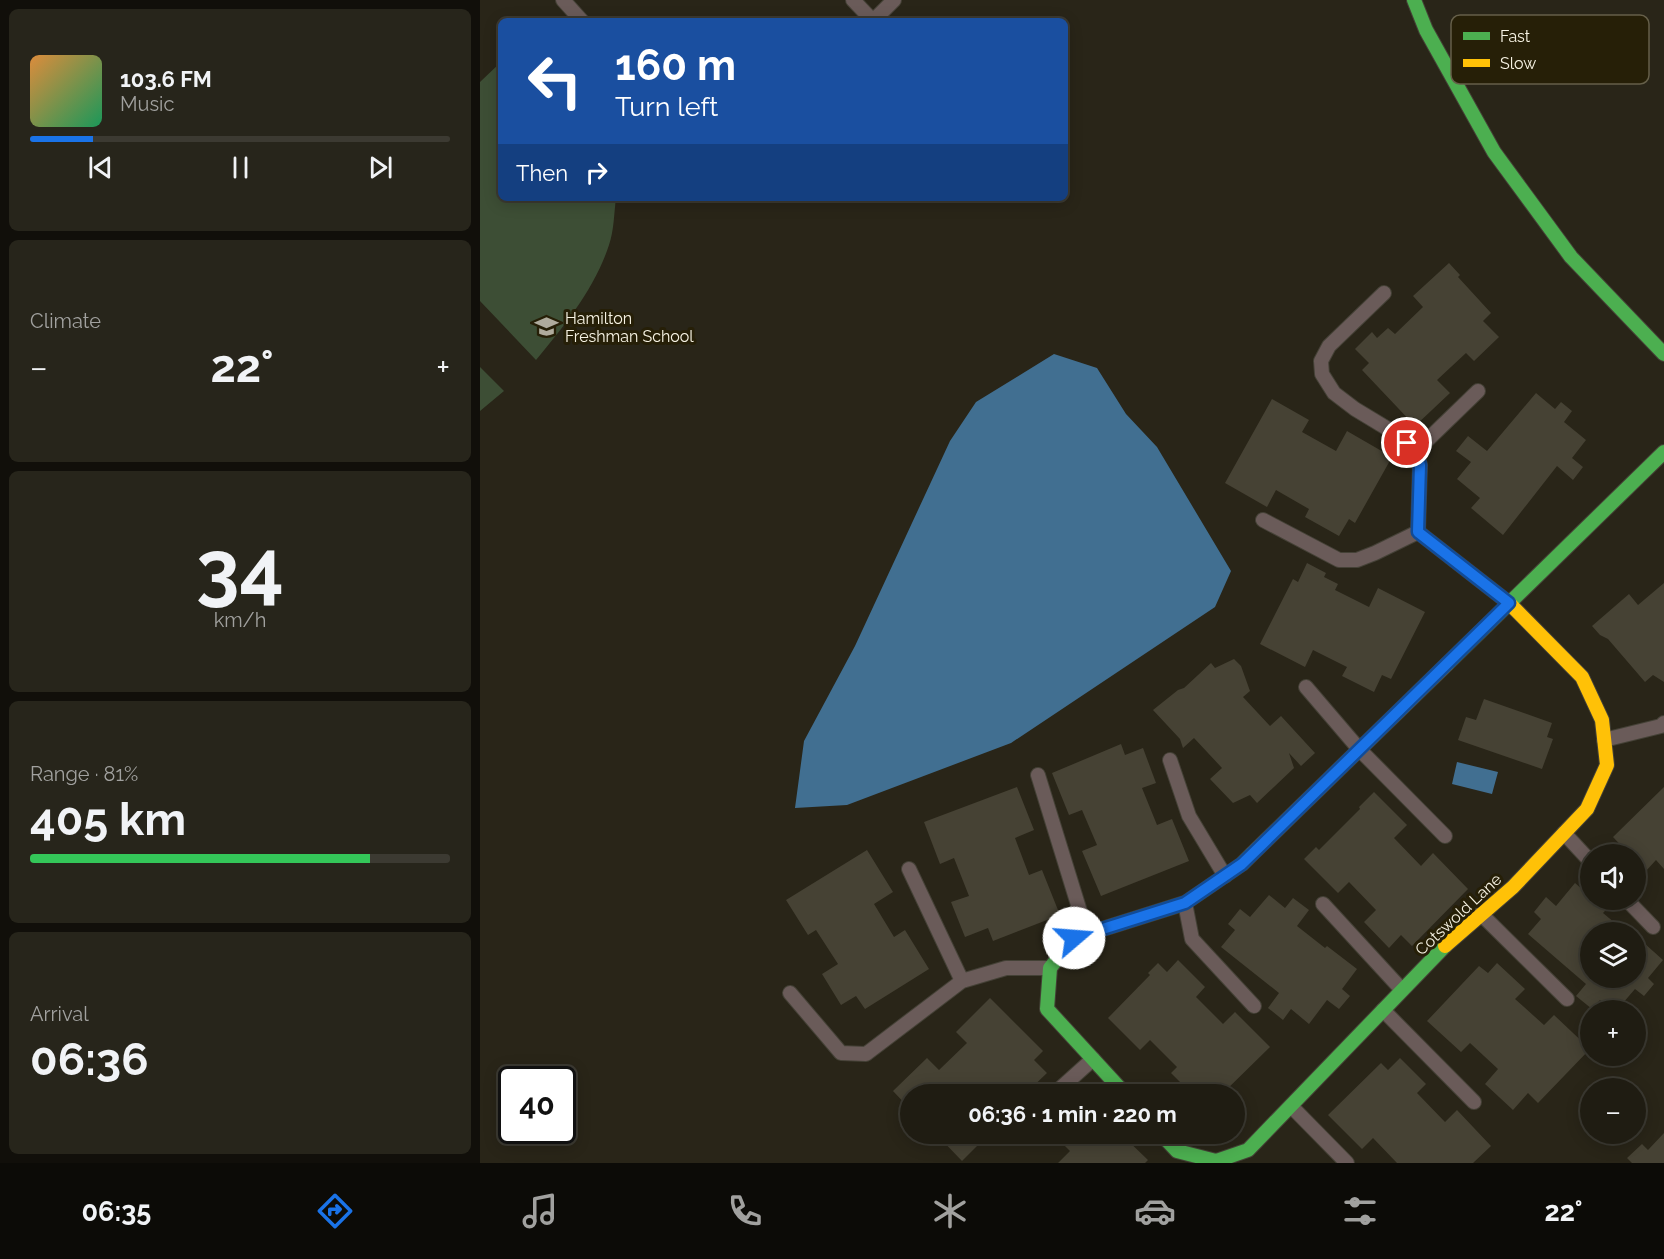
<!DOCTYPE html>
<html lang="en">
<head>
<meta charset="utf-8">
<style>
	:root { --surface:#1f1c12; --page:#27251b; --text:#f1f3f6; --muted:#a1a19f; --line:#3c3a32; --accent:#1a73e8 }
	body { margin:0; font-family:Raleway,sans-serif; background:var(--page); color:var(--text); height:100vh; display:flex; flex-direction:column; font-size:22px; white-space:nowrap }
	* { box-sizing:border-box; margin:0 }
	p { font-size:20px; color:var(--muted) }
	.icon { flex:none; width:33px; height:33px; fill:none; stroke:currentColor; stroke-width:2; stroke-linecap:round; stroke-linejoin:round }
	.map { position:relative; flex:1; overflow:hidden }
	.panel { display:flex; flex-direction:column; gap:9px; padding:9px; background:#110f0a; width:480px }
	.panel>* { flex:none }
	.banner { position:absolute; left:18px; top:18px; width:570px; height:183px; border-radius:9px; box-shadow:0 3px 15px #0003,0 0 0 2px var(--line); background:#1a4fa0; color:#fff; overflow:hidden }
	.buttons { position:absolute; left:1100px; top:844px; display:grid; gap:12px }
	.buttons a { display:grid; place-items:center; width:66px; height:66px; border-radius:50%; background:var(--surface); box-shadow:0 3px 15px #0003,0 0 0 2px var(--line); font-size:30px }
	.speed { position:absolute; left:18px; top:1066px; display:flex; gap:12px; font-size:30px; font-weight:700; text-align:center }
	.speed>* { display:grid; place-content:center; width:78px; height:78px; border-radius:50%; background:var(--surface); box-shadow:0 3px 15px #0003,0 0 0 2px var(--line); line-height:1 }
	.speed .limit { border:3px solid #111; border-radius:9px; background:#fff; color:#111 }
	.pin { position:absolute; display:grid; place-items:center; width:51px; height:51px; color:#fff; margin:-26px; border:3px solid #fff; border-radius:50%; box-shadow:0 2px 6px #0007 }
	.me { position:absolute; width:66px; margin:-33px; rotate:72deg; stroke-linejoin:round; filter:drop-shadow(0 0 4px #0008) }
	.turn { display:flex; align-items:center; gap:21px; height:126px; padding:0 18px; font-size:27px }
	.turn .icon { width:78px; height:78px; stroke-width:2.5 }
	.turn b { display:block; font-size:42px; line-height:51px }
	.then { display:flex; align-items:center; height:57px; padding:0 18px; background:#0003; gap:12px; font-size:22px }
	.big { font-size:45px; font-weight:700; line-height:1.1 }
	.panel .card { flex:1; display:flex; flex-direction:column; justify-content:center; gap:9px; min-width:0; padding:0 21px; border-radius:9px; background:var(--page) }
	.panel .dial { align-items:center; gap:0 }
	.dial b { font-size:78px; line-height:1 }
	.song { display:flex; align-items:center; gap:18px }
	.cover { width:72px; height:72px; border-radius:9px; background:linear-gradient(135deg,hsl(30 70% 55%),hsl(150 70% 35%)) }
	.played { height:6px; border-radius:3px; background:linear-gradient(90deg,var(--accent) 15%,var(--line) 15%) }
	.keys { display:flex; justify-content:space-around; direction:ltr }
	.heat { display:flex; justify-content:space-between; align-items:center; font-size:33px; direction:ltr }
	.charge { height:9px; border-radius:4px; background:linear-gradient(90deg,#34c759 81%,var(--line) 0) }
	.trip { position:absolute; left:420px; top:1084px; width:345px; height:60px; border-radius:30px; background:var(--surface); box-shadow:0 3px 15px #0003,0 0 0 2px var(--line); font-weight:700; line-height:60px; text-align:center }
	.dock { display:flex; height:96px; justify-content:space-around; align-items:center; background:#0c0b07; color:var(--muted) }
	.dock .icon { width:42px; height:42px }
	.dock .selected { color:var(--accent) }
	.dock b { font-size:27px; color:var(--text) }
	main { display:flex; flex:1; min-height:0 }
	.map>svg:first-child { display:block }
	.green { fill:#3d4e35 }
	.water { fill:#416f91 }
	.building { fill:#464234 }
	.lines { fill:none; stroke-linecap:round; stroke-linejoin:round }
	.lane-casing { stroke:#444136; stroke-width:16 }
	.fast-casing { stroke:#444136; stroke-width:16 }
	.slow-casing { stroke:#444136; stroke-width:16 }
	.lane { stroke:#6a5b59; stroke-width:14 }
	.fast { stroke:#4caf50; stroke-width:14 }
	.slow { stroke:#ffc107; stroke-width:14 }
	.route-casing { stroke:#114b97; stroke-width:15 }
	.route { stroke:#1a73e8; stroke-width:10 }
	.labels { text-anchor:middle; stroke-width:6; stroke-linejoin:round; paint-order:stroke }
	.poi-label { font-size:16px; fill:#f7f3e4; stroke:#261f07; text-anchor:start }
	.street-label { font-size:16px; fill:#f7f3e4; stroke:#261f07 }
	.key { fill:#261f07; stroke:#655f49; stroke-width:1.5 }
	.key-label { font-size:16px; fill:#f7f3e4 }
</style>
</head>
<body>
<main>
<section class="panel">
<div class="card">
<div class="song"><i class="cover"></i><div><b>103.6 FM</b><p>Music</p></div></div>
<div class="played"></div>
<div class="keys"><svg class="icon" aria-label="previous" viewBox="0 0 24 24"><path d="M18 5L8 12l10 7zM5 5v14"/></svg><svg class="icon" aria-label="pause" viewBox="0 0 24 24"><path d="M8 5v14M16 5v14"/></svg><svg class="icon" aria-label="next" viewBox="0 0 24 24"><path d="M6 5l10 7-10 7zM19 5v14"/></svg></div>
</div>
<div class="card"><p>Climate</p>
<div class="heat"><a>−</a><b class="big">22°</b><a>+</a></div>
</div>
<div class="card dial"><b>34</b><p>km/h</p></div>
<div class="card"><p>Range · 81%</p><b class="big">405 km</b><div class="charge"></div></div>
<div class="card"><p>Arrival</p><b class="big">06:36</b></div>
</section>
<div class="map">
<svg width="1184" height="1163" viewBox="0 0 1184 1163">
	<rect width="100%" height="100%" fill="#292518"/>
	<path class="green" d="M21 62V198H136C134 213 134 231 129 245 115 288 85 325 56 360L0 301V82Z
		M0 367 24 391 0 411Z"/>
	<path class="water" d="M574 354 617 368 646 414 677 447 751 571 735 607 531 743 367 805 315 808 324 741 375 646 470 441 496 402Z
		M977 762 1018 772 1012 794 972 784Z"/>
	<path class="building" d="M969 263 980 275 978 277 1011 313 1003 321 1019 337 994 361 986 353 957 380 970 393 935 426 882 370 889 363 875 349 892 332 897 338 908 328 915 334 943 307 933 296Z
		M1056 393 1075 409 1081 402 1092 411 1084 422 1106 440 1092 458 1103 467 1093 480 1077 466 1023 535 991 508 1000 498 977 479 991 462 976 451 988 436 1007 451Z
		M792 399 829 420 822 432 856 451 867 431 912 457 875 523 869 519 859 536 825 517 829 509 796 490 787 507 745 483Z
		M827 563 846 573 844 577 858 584 855 590 889 607 898 588 945 612 911 679 902 675 894 692 862 676 867 667 833 650 825 667 780 644 813 579 818 582Z
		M1184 583V682L1173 675 1165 682 1128 639 1120 635 1112 626 1149 594 1158 605Z
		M754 659 761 666 770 691 763 697 790 726 801 716 835 753 821 766 809 753 814 768 777 803 770 795 753 803 730 779 742 768 714 738 703 748 700 739 673 710 698 690 704 688 731 663 735 668Z
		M1004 699 1072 723 1067 737 1073 739 1062 769 978 740 986 717 996 720Z
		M641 744 645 755 663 748 676 783 662 788 677 825 692 819 709 861 621 896 602 851 617 845 602 810 589 815 572 773Z
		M537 787 554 830 535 838 549 875 562 870 580 915 513 941 508 928 485 937 471 902 489 896 474 858 460 864 444 822Z
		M1184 787V869L1176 860 1166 871 1155 860V855H1150L1133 837Z
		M894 792 927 825 914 838 941 866 953 853 988 889 932 946 921 935 909 948 884 922 896 910 869 882 858 893 824 859 836 847 839 850 880 809 879 807Z
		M387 850 413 892 394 904 414 937 425 930 449 969 385 1009 376 996 361 1005 342 974 358 964 336 930 328 935 306 900Z
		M1095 883 1110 896V900H1135L1123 913 1147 933H1110V978H1155V935L1183 960 1168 978 1174 984 1164 996 1155 989 1136 1011H1133L1120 1000 1112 1009 1096 996 1106 984 1048 934 1061 919 1054 912 1066 897 1076 906Z
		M789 895 805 908 813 898 829 910 817 926 845 948 847 946 877 969 862 989 870 996 859 1009 847 1000 829 1024 811 1009 803 1020 788 1008 799 993 741 947 755 930 748 924 760 909 770 917Z
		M698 960 725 987 716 997 743 1024 755 1012 790 1047 741 1095H732L729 1092 726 1095H704L702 1093 707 1089 691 1073 697 1067 670 1040 660 1050 628 1018 670 975 668 973 678 963 687 972Z
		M1017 963 1045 989 1035 999 1064 1025 1074 1015 1110 1049 1058 1103 1048 1093 1033 1110 1005 1084 1018 1069 990 1043 981 1052 947 1021 999 966 1008 973Z
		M510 998 563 1051 554 1060 567 1073 544 1095H538L531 1088 523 1095H430V1109L413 1091 447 1058 459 1070 487 1043 476 1032Z
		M920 1058 946 1084 937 1093 965 1122 977 1110 1011 1146 993 1163H917L893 1138 882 1149 848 1115 901 1063 908 1070Z
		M1184 1133V1163H1152L1147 1158 1162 1144 1168 1150Z
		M456 1134H509L482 1161Z
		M586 1134H641L668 1160 665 1163H578L590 1151 580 1141Z"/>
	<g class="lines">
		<defs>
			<path id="lane" d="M83 0 102 21
				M373 0 393 21
				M393 21 414 0
				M904 293 849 346 841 361 842 374 854 393 875 409 918 435 936 451 940 465 938 532 1029 603
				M936 451 998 391
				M783 520 859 560H877L895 553 938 532
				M826 687 879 749 965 836
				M1124 740 1181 726 1184 723
				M690 760 709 816 745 876
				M558 775 607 934
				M1084 833 1110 861
				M429 869 482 981
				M1147 900 1173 927
				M705 903 712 939 774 1006
				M843 904 922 990
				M1001 914 1087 999
				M310 993 361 1053 386 1054 482 981 526 968H570
				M903 1010 994 1102
				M573 1095 613 1059
				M811 1106 867 1163
				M524 1138 529 1134"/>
			<path id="fast" d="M934 0 946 30 1014 152 1091 257 1184 354
				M967 664 1184 452
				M646 1095 567 1009 570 968 594 938 705 903 762 864 772 854
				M681 1134 697 1151 736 1161 768 1150 965 946"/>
			<path id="slow" d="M772 854 967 664
				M965 946 1033 887 1107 809 1127 765 1122 720 1102 677 1029 603"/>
		</defs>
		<use href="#lane" class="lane-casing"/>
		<use href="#fast" class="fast-casing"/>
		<use href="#slow" class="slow-casing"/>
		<use href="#lane" class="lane"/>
		<use href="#fast" class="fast"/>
		<use href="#slow" class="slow"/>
	</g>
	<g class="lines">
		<defs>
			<path id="route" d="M594 938 705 903 762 864 1029 603 938 532 940 465 936 451 927 443"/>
		</defs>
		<use href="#route" class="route-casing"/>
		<use href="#route" class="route"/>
	</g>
	<defs>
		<symbol id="school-bare" viewBox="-9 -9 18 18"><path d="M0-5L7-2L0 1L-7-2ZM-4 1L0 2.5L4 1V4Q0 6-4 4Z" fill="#afab9d" stroke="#261f07" stroke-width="2.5" paint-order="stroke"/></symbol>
	</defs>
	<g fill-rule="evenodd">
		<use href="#school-bare" x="50" y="310" width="33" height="33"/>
	</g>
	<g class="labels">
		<g class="poi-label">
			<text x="85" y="324">Hamilton<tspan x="85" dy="18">Freshman School</tspan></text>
		</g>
		<g class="street-label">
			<text transform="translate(978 914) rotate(-43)" y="6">Cotswold Lane</text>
		</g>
	</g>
	<rect x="971" y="15" width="198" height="69" rx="9" class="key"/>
	<rect x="983" y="32" width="27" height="8" fill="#4caf50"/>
	<rect x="983" y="59" width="27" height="8" fill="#ffc107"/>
	<g class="key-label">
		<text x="1020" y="42">Fast</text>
		<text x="1020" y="69">Slow</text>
	</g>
</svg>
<div class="buttons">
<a><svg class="icon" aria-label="sound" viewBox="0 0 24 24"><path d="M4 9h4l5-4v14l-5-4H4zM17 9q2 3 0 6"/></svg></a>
<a><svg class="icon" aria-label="layers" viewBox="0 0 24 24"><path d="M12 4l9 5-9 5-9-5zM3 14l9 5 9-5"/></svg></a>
<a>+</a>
<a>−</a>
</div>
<div class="speed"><div class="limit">40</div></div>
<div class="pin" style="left:927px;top:443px;background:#d93025"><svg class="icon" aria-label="arrive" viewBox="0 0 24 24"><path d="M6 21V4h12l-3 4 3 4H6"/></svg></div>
<svg class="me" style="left:594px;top:938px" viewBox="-20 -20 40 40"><circle r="19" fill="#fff"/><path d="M0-13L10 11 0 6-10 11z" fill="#1a73e8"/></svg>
<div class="trip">06:36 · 1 min · 220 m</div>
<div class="banner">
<div class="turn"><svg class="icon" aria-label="left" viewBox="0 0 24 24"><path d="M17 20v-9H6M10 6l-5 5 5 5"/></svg><div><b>160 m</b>Turn left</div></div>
<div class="then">Then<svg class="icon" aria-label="right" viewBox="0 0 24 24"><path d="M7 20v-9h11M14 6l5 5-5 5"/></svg></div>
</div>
</div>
</main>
<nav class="dock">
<b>06:35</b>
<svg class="icon selected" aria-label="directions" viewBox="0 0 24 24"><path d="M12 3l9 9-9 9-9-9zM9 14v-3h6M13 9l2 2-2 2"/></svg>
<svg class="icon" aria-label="music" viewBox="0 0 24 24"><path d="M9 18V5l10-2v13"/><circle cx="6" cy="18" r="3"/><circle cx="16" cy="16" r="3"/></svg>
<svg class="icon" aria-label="phone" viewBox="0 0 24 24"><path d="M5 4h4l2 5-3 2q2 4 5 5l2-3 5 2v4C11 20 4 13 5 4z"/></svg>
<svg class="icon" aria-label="climate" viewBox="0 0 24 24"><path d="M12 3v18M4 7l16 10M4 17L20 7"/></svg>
<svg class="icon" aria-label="car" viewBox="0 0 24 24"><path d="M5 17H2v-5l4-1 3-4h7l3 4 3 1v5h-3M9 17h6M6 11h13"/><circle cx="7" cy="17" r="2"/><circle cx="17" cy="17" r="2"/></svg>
<svg class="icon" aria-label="filters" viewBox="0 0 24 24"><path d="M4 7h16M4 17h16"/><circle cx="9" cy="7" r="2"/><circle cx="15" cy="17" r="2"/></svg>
<b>22°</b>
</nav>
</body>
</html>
